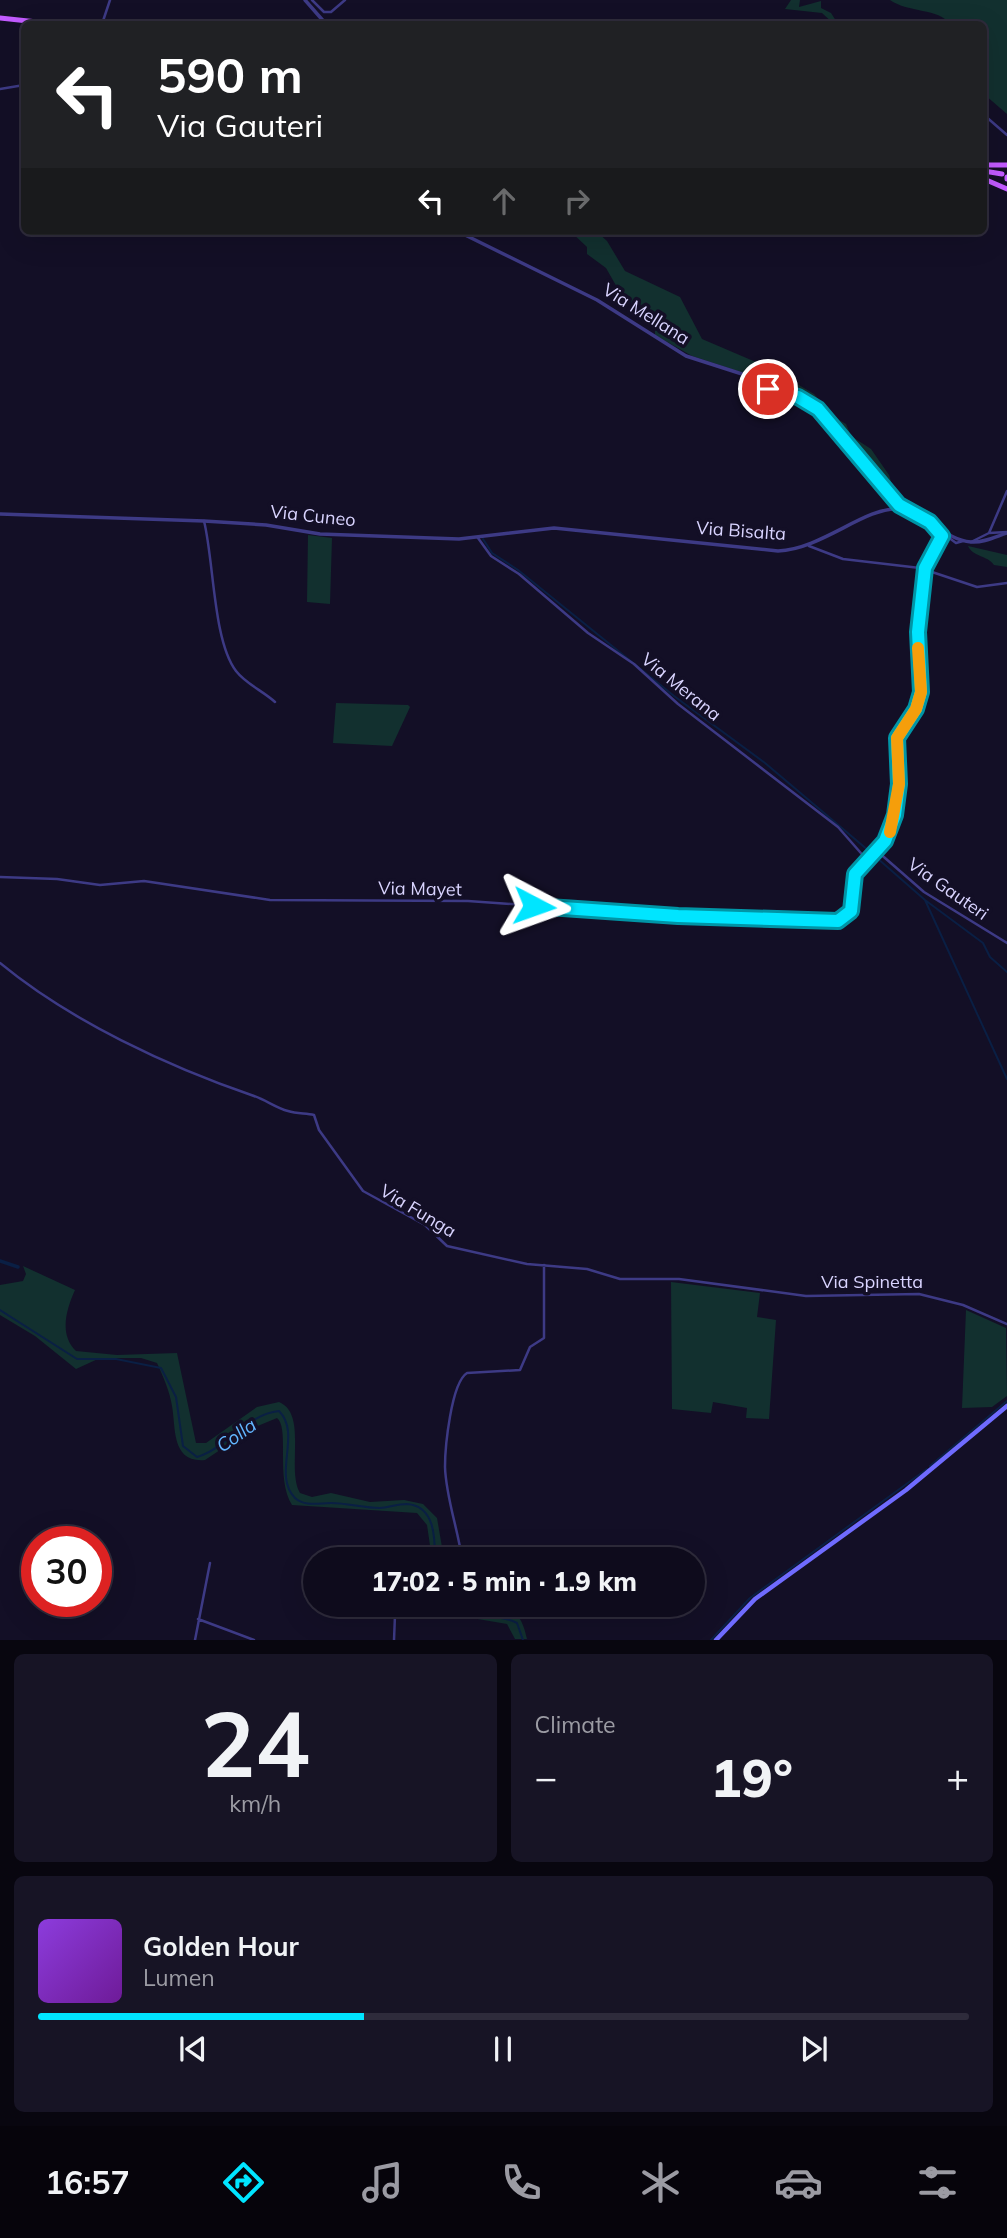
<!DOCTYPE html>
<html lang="en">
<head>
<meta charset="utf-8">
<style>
	:root { --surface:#0e0b1c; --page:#171425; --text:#f1f3f6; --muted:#9b9ba3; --line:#2e2b3b; --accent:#00e5ff }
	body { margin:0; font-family:Mulish,sans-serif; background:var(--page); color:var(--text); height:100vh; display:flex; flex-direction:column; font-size:26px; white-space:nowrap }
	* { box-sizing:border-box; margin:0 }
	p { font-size:23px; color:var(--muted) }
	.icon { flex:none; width:38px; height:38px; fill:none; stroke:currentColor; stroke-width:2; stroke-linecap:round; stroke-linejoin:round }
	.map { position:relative; height:1640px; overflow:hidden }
	.sheet { display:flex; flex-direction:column; gap:14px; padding:14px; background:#08060f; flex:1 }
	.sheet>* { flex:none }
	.guide { position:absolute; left:21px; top:21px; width:966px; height:214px; border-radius:10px; box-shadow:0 7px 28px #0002,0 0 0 2px var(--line); background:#202124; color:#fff; overflow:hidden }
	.speed { position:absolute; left:21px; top:1526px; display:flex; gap:14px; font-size:35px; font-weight:700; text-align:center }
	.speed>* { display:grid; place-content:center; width:91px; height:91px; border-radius:50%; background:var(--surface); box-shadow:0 7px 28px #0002,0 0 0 2px var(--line); line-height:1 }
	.speed .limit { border:10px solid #d22; background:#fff; color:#111 }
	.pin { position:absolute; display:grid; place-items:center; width:60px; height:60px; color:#fff; margin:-30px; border:4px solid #fff; border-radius:50%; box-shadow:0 2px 7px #0007 }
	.me { position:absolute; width:77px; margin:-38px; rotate:94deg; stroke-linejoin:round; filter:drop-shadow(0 0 5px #0008) }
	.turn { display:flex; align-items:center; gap:24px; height:147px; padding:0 21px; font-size:32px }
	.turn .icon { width:91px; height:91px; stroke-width:2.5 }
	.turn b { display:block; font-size:49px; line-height:60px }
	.lanes { display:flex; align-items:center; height:66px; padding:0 21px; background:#0003; justify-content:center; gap:35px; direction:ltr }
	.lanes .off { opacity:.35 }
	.big { font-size:52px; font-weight:800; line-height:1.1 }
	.sheet .card { flex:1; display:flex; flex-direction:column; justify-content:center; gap:10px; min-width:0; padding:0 24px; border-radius:10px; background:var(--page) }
	.sheet .dial { align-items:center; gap:0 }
	.dial b { font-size:91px; line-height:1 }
	.song { display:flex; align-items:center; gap:21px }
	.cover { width:84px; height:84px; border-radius:10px; background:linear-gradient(135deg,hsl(270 70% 55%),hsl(280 70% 35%)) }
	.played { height:7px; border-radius:4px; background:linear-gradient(90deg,var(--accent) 35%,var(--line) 35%) }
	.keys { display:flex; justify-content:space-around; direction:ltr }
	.heat { display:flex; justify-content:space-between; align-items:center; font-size:38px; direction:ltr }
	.sheet .tiles { flex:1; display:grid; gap:14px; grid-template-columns:1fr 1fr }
	.card:last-child { grid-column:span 2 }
	.trip { position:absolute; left:303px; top:1547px; width:402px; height:70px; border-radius:35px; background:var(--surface); box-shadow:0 7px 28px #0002,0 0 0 2px var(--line); font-weight:800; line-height:70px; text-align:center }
	.tab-bar { display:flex; height:112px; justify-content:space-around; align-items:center; background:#06040b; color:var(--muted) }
	.tab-bar .icon { width:49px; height:49px }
	.tab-bar .on { color:var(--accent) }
	.tab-bar b { font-size:32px; color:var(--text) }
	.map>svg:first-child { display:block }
	.green { fill:#12302f }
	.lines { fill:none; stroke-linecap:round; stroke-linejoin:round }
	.stream { stroke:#0a1f44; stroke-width:2 }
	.canal { stroke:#0a1f44; stroke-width:3.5 }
	.minor { stroke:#3d3a85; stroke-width:2.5 }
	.tertiary { stroke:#3d3a85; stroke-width:3.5 }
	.secondary { stroke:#6f6bff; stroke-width:4.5 }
	.primary { stroke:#c25bff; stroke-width:5 }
	.route-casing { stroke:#0095a6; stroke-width:18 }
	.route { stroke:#00e5ff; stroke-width:12 }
	.slow { stroke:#f59e0b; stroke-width:12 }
	.labels { text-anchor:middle; stroke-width:7; stroke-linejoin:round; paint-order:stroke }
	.street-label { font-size:18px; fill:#d9d4ff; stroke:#130f26 }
	.water-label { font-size:19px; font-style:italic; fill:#62b6ff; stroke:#130f26 }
</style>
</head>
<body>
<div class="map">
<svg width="1007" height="1640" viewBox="0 0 1007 1640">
	<rect width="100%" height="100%" fill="#130f26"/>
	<path class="green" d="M791 0H800L799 7 821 1V8L831 13 838 24H834L822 13 785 9Z
		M890 0H1007V114L985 95 984 24H950C939 8 908 13 890 0Z
		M570 231H596L607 241 625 271 680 297 702 339 772 369 814 394 834 417 846 424 851 436 871 449 889 475 893 488 921 514 900 502 883 486 816 405 797 395 769 388 741 372 692 356 655 335V328L618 289 606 268 587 254V247Z
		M308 535 332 538 330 604 307 602Z
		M968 546 1007 555V567L994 565C987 555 973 557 968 546Z
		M336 703 408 705 410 707 392 746 333 743Z
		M23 1266 75 1290C66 1310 59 1335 76 1351L117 1355 177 1353 196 1443H206L257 1407 279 1402C308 1414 286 1469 300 1493L312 1497 331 1493 370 1502 404 1500 423 1504 437 1518 443 1553 460 1552 461 1555 432 1559 427 1525 417 1513 292 1505C275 1478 290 1429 277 1418L253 1428 205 1460C171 1463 176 1428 172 1406 170 1392 163 1376 157 1363L141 1358H100L76 1369 35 1336 0 1315V1285L23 1281 26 1274Z
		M671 1282 760 1293 757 1317 776 1320 769 1419 746 1418 747 1408 713 1402 711 1413 672 1409Z
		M966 1310 1006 1328 1007 1396 992 1407 962 1408Z
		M458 1605C465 1605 471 1608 479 1608 509 1609 520 1606 527 1639H515L507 1624 460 1616 454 1608Z"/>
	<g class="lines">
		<path class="stream" d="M483 539 492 553 518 570 674 696 765 763 869 851
			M877 858 925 900 983 943 990 957 1007 972
			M925 900 1007 1079
			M0 1310 77 1359H116L161 1368 176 1397 183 1446 197 1457C227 1448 247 1414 279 1411 302 1434 272 1475 295 1498 305 1507 319 1503 331 1503 348 1503 363 1508 380 1508 389 1507 398 1504 407 1504 435 1506 435 1538 435 1559
			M930 1466 1007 1401
			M455 1606C474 1624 496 1612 517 1623L523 1640
			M711 1640 750 1598 927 1469"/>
		<path class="canal" d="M0 1261 18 1267"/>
		<path class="minor" d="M312 0 324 12H331L345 0
			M102 24 110 0
			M0 89 24 85
			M984 115 1007 135
			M204 521C214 561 213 641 236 671 246 684 263 691 275 702
			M932 525 956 543 963 541
			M989 533 1007 532
			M478 538 491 556 519 574 588 633 634 664 678 704 838 827 867 860
			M971 542 989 533 1007 491
			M809 546 843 559 920 568 977 587 1007 583
			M877 851 924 892 1007 943
			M0 877 57 879 100 885 144 881 270 900 468 901 678 916 841 921 851 911 855 874 885 841 893 824 899 784 897 738 911 718 921 692 918 632 925 568 942 536
			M0 963C70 1021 169 1067 254 1096 266 1100 276 1108 288 1111 297 1114 306 1113 314 1115L319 1130 363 1191 425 1225 447 1246 527 1264 587 1269 620 1279H679L806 1296 919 1294 963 1305 1007 1324
			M462 1559C458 1529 446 1498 445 1467 445 1448 451 1383 467 1373L520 1370 530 1347 544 1338V1265
			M198 1619 254 1640
			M195 1640 210 1563
			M394 1640 395 1615 454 1605"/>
		<path class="tertiary" d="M305 0 326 24
			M457 231 597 300 686 356 742 374 768 389 798 397 818 409 874 479 903 508
			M0 514 204 521 266 525 320 534 459 539 554 528 778 551C822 549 865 507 898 509 926 510 943 540 971 542 983 543 995 537 1007 533"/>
		<path class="secondary" d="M716 1640 755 1599 906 1490 1007 1406"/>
		<path class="primary" d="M0 18 56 24
			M984 165H1007
			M984 171 1002 174
			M1007 177V179
			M984 179 1007 189"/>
	</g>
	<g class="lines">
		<defs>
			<path id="route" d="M534 906 678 916 838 921 851 911 855 874 885 841 895 815 899 784 897 738 916 709 921 692 918 632 925 568 942 536 930 522 899 505 818 409 798 397 768 389"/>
		</defs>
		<use href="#route" class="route-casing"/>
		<use href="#route" class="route"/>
		<path class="slow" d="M890 832 899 784 897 738 916 709 921 692 918 648"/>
	</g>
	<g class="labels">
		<g class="street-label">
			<text transform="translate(646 314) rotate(32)" y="6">Via Mellana</text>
			<text transform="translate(313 516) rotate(6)" y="6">Via Cuneo</text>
			<text transform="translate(741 531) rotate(4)" y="6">Via Bisalta</text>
			<text transform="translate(681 687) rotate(39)" y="6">Via Merana</text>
			<text transform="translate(420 889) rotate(1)" y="6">Via Mayet</text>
			<text transform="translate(948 889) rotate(35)" y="6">Via Gauteri</text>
			<text transform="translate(418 1211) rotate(31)" y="6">Via Funga</text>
			<text x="872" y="1288">Via Spinetta</text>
		</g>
		<g class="water-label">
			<text transform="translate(236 1435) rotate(-35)" y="7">Colla</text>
		</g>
	</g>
</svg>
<div class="speed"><div class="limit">30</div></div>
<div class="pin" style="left:768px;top:389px;background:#d93025"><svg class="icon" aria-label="arrive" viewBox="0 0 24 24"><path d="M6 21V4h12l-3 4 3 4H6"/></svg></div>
<svg class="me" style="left:534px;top:906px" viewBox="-20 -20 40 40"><path d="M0-17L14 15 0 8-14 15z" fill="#00e5ff" stroke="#fff" stroke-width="4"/></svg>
<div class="trip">17:02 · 5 min · 1.9 km</div>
<div class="guide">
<div class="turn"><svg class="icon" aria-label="left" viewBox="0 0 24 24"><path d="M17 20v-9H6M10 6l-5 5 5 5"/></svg><div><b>590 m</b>Via Gauteri</div></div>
<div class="lanes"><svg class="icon" aria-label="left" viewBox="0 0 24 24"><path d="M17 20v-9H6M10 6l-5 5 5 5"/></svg><svg class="icon off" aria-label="ahead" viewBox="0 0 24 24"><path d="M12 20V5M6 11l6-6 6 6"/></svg><svg class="icon off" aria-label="right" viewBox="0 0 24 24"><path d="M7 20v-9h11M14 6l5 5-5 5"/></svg></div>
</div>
</div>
<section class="sheet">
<div class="tiles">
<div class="card dial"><b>24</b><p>km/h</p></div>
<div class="card"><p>Climate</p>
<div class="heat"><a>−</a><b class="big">19°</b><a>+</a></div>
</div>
<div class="card">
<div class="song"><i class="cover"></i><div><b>Golden Hour</b><p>Lumen</p></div></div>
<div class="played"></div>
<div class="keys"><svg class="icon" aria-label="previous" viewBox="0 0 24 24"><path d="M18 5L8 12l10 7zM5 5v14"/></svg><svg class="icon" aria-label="pause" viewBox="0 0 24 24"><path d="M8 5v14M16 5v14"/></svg><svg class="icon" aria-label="next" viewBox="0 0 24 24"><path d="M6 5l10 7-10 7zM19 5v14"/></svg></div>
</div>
</div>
</section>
<nav class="tab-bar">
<b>16:57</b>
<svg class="icon on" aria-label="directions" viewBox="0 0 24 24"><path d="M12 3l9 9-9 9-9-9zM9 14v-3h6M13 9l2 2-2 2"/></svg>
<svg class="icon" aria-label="music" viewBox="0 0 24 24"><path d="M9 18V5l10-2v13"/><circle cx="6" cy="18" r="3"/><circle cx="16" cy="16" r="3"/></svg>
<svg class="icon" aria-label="phone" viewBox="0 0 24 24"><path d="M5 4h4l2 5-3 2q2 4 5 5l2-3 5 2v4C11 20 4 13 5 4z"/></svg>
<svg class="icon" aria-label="climate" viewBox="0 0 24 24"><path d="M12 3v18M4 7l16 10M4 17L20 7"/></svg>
<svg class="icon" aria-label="car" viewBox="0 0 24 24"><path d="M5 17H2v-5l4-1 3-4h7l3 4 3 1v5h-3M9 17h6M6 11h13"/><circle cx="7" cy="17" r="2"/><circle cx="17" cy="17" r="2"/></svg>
<svg class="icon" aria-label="filters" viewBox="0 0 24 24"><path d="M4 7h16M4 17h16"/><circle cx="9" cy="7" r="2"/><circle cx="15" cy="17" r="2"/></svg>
</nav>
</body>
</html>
